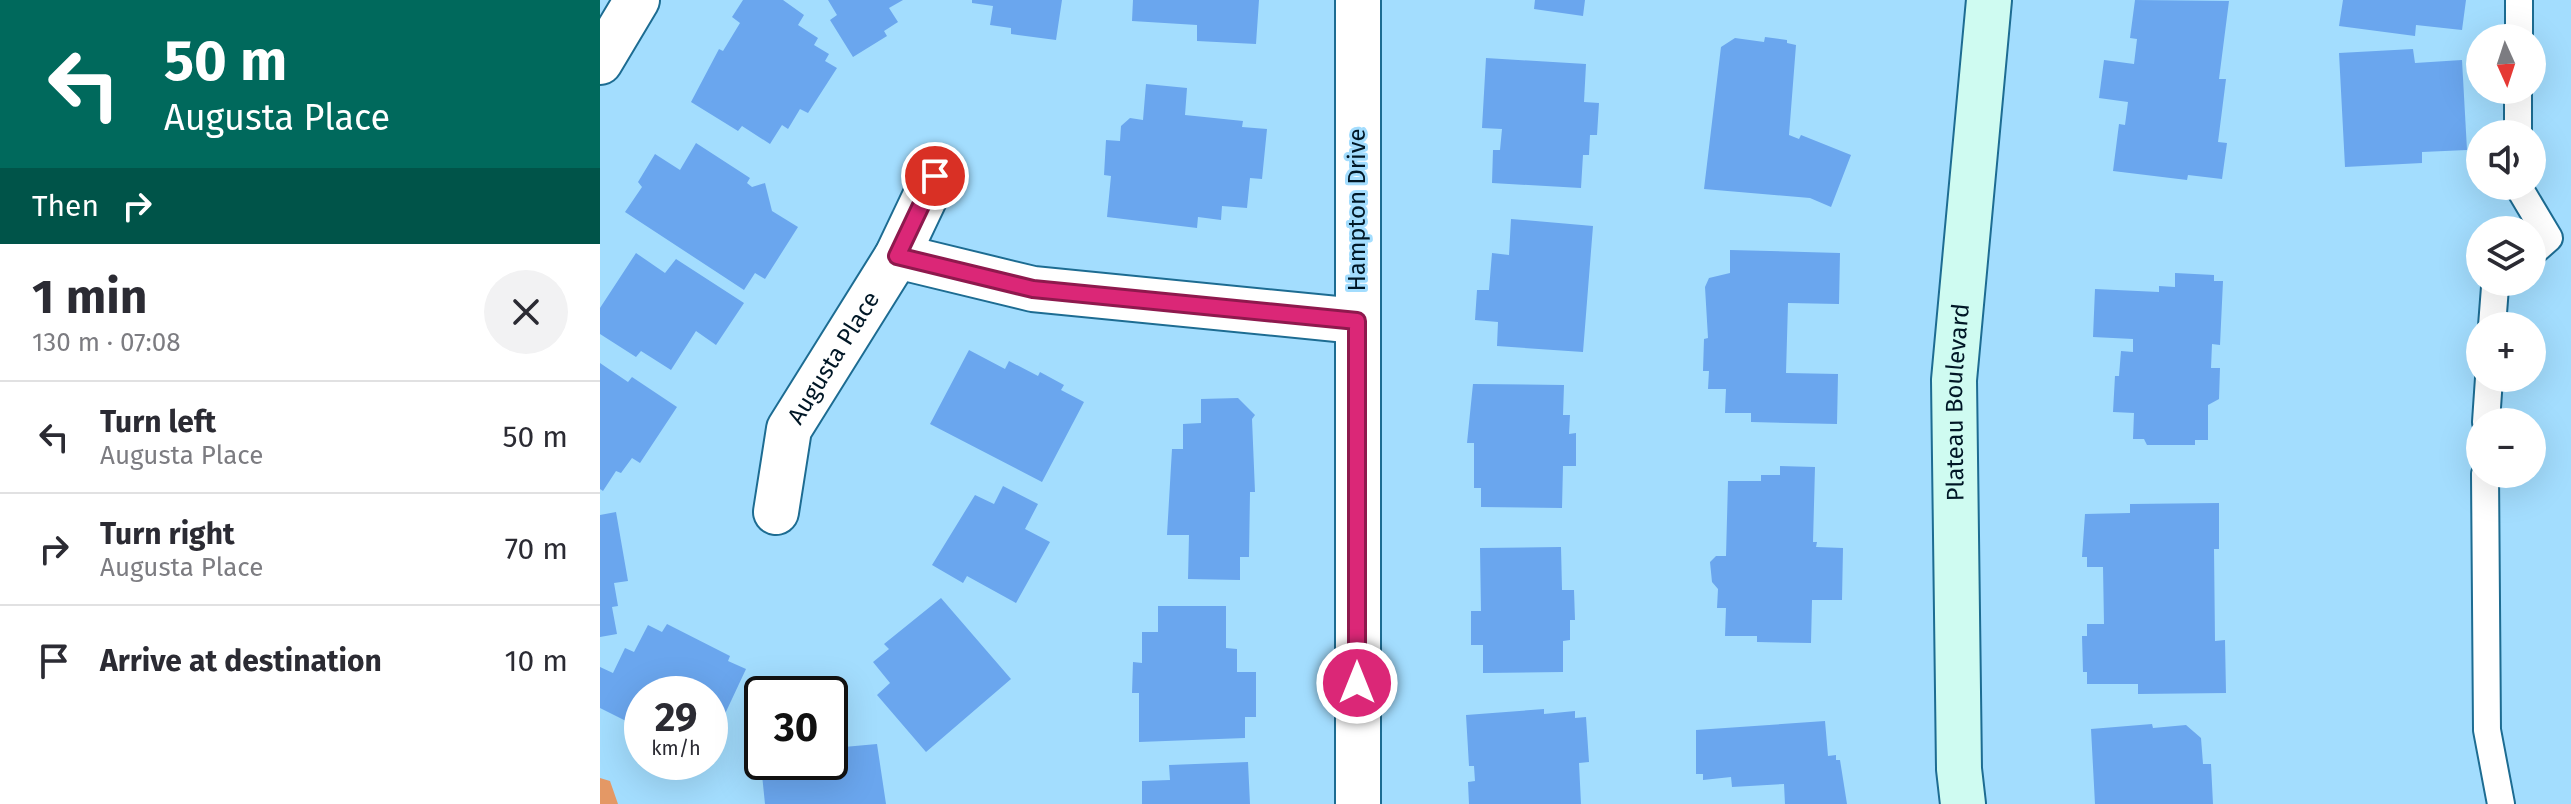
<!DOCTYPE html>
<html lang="en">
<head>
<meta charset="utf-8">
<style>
	:root { --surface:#fff; --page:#f2f2f3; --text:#2b2b33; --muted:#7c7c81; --line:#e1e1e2 }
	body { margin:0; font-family:"Fira Sans",sans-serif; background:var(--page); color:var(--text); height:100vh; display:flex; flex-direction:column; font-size:30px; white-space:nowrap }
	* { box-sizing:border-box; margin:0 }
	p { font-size:26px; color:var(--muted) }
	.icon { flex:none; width:44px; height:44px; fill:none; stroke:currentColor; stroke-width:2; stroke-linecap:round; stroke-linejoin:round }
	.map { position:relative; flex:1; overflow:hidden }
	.sheet { display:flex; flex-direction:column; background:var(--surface); width:600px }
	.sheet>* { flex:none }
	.hud { background:#00695c; color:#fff; overflow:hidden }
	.needle { width:52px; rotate:177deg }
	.controls { position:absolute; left:1866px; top:24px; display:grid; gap:16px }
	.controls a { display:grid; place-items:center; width:80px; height:80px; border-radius:50%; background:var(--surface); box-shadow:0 8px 32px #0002; font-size:40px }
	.speed { position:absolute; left:24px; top:676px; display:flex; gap:16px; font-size:40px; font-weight:700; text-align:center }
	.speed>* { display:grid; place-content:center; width:104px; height:104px; border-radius:50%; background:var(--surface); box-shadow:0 8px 32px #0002; line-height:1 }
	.speed small { font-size:20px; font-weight:400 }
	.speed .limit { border:4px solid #111; border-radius:12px; background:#fff; color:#111 }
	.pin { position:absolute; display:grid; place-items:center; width:68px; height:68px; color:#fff; margin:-34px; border:4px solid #fff; border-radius:50%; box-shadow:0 2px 8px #0007 }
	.me { position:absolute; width:88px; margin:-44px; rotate:0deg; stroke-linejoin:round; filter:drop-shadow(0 0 6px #0008) }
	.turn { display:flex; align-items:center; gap:28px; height:168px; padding:0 32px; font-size:36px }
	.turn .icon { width:104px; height:104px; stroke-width:2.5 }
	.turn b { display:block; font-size:56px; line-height:68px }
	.then { display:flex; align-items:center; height:76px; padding:0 32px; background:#0003; gap:16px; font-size:30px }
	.round { display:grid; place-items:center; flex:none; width:84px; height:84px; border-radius:42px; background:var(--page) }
	.summary { display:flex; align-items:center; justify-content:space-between; height:136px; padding:0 32px }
	h1 { font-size:48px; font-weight:700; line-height:60px }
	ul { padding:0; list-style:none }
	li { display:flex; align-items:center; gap:24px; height:112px; padding:0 32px; border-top:2px solid var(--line) }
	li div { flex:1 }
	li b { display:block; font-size:30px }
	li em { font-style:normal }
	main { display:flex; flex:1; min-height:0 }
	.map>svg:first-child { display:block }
</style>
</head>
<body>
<main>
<section class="sheet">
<div class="hud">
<div class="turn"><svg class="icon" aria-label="left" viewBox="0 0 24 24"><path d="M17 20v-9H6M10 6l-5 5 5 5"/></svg><div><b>50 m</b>Augusta Place</div></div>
<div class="then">Then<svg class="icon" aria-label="right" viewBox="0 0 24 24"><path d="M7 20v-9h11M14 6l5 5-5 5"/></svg></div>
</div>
<div class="summary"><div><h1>1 min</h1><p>130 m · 07:08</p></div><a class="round"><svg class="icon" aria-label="close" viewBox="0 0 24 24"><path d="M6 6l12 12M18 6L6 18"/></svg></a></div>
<ul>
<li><svg class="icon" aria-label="left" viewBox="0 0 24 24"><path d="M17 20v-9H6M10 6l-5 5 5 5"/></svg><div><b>Turn left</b><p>Augusta Place</p></div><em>50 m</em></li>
<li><svg class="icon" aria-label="right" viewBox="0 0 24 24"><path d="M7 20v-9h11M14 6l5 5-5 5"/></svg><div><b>Turn right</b><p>Augusta Place</p></div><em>70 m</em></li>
<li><svg class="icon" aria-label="arrive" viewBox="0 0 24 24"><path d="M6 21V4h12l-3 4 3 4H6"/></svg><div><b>Arrive at destination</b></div><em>10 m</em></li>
</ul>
</section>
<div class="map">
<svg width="1971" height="804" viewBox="0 0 1971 804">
	<rect width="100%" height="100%" fill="#a3ddfe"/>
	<path fill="#e49865" d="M 0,778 L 10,781 L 18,804 L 0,804 Z"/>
	<path fill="#6aa6ee" d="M 143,0 L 183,0 L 204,15 L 198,25 L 218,38 L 214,45 L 229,54 L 225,61 L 237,68 L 208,113 L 200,109 L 188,129 L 182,125 L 170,144 L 142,126 L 138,131 L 91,102 L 119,49 L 123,51 L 140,23 L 132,17 Z
		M 228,0 L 303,0 L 289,8 L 298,22 L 284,31 L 287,36 L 253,57 L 230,20 L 237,15 Z
		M 372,0 L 462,0 L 456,40 L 411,34 L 411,28 L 390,25 L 393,6 L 372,3 Z
		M 533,0 L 659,0 L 656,44 L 597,41 L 597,25 L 532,21 Z
		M 935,0 L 985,0 L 983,16 L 934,9 Z
		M 1535,0 L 1629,1 L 1619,79 L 1626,79 L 1618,142 L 1627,143 L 1622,179 L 1588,175 L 1587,180 L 1513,171 L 1519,124 L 1525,125 L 1528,102 L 1499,98 L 1504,60 L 1534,64 L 1537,39 L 1530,38 Z
		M 1743,0 L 1866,0 L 1862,30 L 1816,25 L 1815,36 L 1739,26 Z
		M 1165,37 L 1187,40 L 1187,43 L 1196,45 L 1189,135 L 1199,139 L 1201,135 L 1251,155 L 1231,207 L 1210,198 L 1104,189 L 1121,47 L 1135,38 L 1164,42 Z
		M 1813,49 L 1815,63 L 1862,60 L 1867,150 L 1822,152 L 1822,163 L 1745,167 L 1739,53 Z
		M 886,58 L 986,64 L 984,102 L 999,103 L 997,135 L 990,135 L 989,155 L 983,155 L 981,188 L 892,183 L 893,150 L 900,150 L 902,129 L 882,128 Z
		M 546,84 L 587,88 L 585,115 L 643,121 L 642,127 L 667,129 L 662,179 L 650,178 L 647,208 L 622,206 L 621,220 L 598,217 L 597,228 L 507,217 L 511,176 L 504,175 L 506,140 L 520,141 L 521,126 L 530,118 L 543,120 Z
		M 96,143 L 150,178 L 147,183 L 152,187 L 165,183 L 172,211 L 198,227 L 165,279 L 155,273 L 144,290 L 25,212 L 42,187 L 38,182 L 55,154 L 80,170 Z
		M 911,219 L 993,226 L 983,352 L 897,346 L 898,322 L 875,320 L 877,290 L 889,290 L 892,253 L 909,255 Z
		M 1130,250 L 1240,253 L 1239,304 L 1188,303 L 1186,373 L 1238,374 L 1237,424 L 1151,422 L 1151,413 L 1125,413 L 1126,389 L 1108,389 L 1109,371 L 1103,371 L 1104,339 L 1108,338 L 1105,287 L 1109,278 L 1130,273 Z
		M 36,253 L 65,273 L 76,259 L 144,303 L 116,345 L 96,331 L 71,370 L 41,351 L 36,357 L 0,334 L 0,308 Z
		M 1575,273 L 1614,275 L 1614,281 L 1623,281 L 1620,345 L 1612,344 L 1611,368 L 1620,368 L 1619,399 L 1608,405 L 1608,440 L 1595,440 L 1595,445 L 1547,445 L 1544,439 L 1533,439 L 1534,413 L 1513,412 L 1515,376 L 1519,376 L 1521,351 L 1533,352 L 1533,339 L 1493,337 L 1495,289 L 1559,292 L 1559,286 L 1575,287 Z
		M 369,350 L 405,369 L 409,361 L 438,376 L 440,372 L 464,385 L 461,390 L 484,402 L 442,482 L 330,424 Z
		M 0,363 L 28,382 L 32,377 L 77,407 L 40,463 L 32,458 L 21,473 L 16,471 L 3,491 L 0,489 Z
		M 873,384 L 964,385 L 963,415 L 970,415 L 969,434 L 976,433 L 976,466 L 963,466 L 962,508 L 881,507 L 881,488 L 874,488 L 874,443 L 867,443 Z
		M 638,398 L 655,415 L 652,419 L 655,492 L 650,492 L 649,557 L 640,557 L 640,580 L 588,579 L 589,535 L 567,535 L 572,449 L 583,449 L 583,424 L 601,423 L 601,399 Z
		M 1180,466 L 1215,467 L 1213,542 L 1217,542 L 1216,547 L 1243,548 L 1242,600 L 1212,600 L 1211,643 L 1157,642 L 1157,636 L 1125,636 L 1126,608 L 1117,608 L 1118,589 L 1112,582 L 1110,562 L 1116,556 L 1126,556 L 1128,481 L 1161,481 L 1161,475 L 1180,475 Z
		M 403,486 L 438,504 L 425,529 L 450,542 L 416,603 L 367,576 L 363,583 L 332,565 L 375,495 L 394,504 Z
		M 1619,503 L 1619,549 L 1614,549 L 1615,641 L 1625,640 L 1626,693 L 1538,694 L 1538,684 L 1487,684 L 1487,672 L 1483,672 L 1482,636 L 1487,636 L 1487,624 L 1504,624 L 1503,567 L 1487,567 L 1487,557 L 1482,557 L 1485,514 L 1530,513 L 1530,504 Z
		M 16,512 L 28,581 L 14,583 L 18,606 L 12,607 L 17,634 L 0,637 L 0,515 Z
		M 961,547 L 962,590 L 974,590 L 975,620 L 970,620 L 970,640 L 963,641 L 963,672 L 883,673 L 883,645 L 871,645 L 871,611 L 881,611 L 880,548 Z
		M 341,598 L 411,679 L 326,752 L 277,695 L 290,683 L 273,662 L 289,649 L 284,644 Z
		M 558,606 L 626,606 L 626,648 L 637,649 L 637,672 L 656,672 L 656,717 L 645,717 L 645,738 L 539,742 L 539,693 L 532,693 L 533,662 L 542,663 L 542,632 L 558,632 Z
		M 67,624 L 130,656 L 128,661 L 146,669 L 124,716 L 110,709 L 110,694 L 42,694 L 42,729 L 0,708 L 0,667 L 13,673 L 25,648 L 34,652 L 48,625 L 62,632 Z
		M 944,709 L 944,714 L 975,711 L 975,718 L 986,717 L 989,762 L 979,763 L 981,804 L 869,804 L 868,782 L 875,781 L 874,766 L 869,766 L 866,715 Z
		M 1225,721 L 1228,756 L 1236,755 L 1236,760 L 1240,760 L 1247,804 L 1185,804 L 1184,784 L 1132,787 L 1131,777 L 1103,780 L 1103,774 L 1096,774 L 1096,730 Z
		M 1552,724 L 1553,728 L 1586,725 L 1601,738 L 1603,764 L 1611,764 L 1613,804 L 1495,804 L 1491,729 Z
		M 243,742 L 244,747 L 277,744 L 286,804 L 165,804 L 161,765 L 230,762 L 230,743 Z
		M 74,762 L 105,762 L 106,763 L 77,772 Z
		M 648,762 L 650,804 L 542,804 L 542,781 L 570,780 L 569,765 Z"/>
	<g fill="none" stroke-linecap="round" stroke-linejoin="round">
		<defs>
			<path id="lane" d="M 1919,38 L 1919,0
				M 1918,134 L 1918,90
				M 1918,186 L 1949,238 L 1932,253
				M 1892,326 L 1895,287 L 1900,282
				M 1886,422 L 1889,378
				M 1885,474 L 1887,730 L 1901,804"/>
			<g id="street">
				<path d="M 0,62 L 37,0"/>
				<path d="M 297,256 L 433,289 L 757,321"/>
				<path id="s1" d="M 176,512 L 189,429 L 297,256 L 335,176"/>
				<path d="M 758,804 L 758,0"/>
			</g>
			<g id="secondary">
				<path id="s2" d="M 1363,804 L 1359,769 L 1354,380 L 1389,0"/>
			</g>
		</defs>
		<use href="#lane" stroke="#1d6c92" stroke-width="30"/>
		<use href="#street" stroke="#1d6c92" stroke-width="48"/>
		<use href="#secondary" stroke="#1d6c92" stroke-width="48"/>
		<use href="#lane" stroke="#fff" stroke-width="26"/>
		<use href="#street" stroke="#fff" stroke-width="44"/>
		<use href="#secondary" stroke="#cffbf1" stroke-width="44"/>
	</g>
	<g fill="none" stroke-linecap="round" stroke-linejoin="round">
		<defs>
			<path id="route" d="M 335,176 L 297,256 L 433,289 L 757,321 L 757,683"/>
		</defs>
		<use href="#route" stroke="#8e194d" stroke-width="20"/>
		<use href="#route" stroke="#db2777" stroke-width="14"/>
	</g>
	<g text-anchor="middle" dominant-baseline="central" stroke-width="6" stroke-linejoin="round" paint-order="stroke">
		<g font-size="24" fill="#001726" stroke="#a3ddfe">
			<text transform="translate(757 210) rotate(-90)">Hampton Drive</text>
			<text stroke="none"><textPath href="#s1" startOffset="168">Augusta Place</textPath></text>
			<text stroke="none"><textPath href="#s2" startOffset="402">Plateau Boulevard</textPath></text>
		</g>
	</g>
</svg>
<div class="controls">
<a><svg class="needle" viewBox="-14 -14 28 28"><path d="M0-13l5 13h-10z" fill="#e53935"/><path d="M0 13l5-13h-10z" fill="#7c7c81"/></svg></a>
<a><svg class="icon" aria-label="sound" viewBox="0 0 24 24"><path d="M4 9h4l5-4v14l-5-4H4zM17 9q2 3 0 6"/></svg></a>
<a><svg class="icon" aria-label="layers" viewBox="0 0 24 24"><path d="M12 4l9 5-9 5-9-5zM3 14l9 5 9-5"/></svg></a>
<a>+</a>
<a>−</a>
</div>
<div class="speed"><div>29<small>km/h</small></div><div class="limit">30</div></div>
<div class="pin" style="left:335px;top:176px;background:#d93025"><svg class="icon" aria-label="arrive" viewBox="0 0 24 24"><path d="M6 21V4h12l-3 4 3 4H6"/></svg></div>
<svg class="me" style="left:757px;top:683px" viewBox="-20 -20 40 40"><circle r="17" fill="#db2777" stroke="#fff" stroke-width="3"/><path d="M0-11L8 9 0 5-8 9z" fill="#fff"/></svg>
</div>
</main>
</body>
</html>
